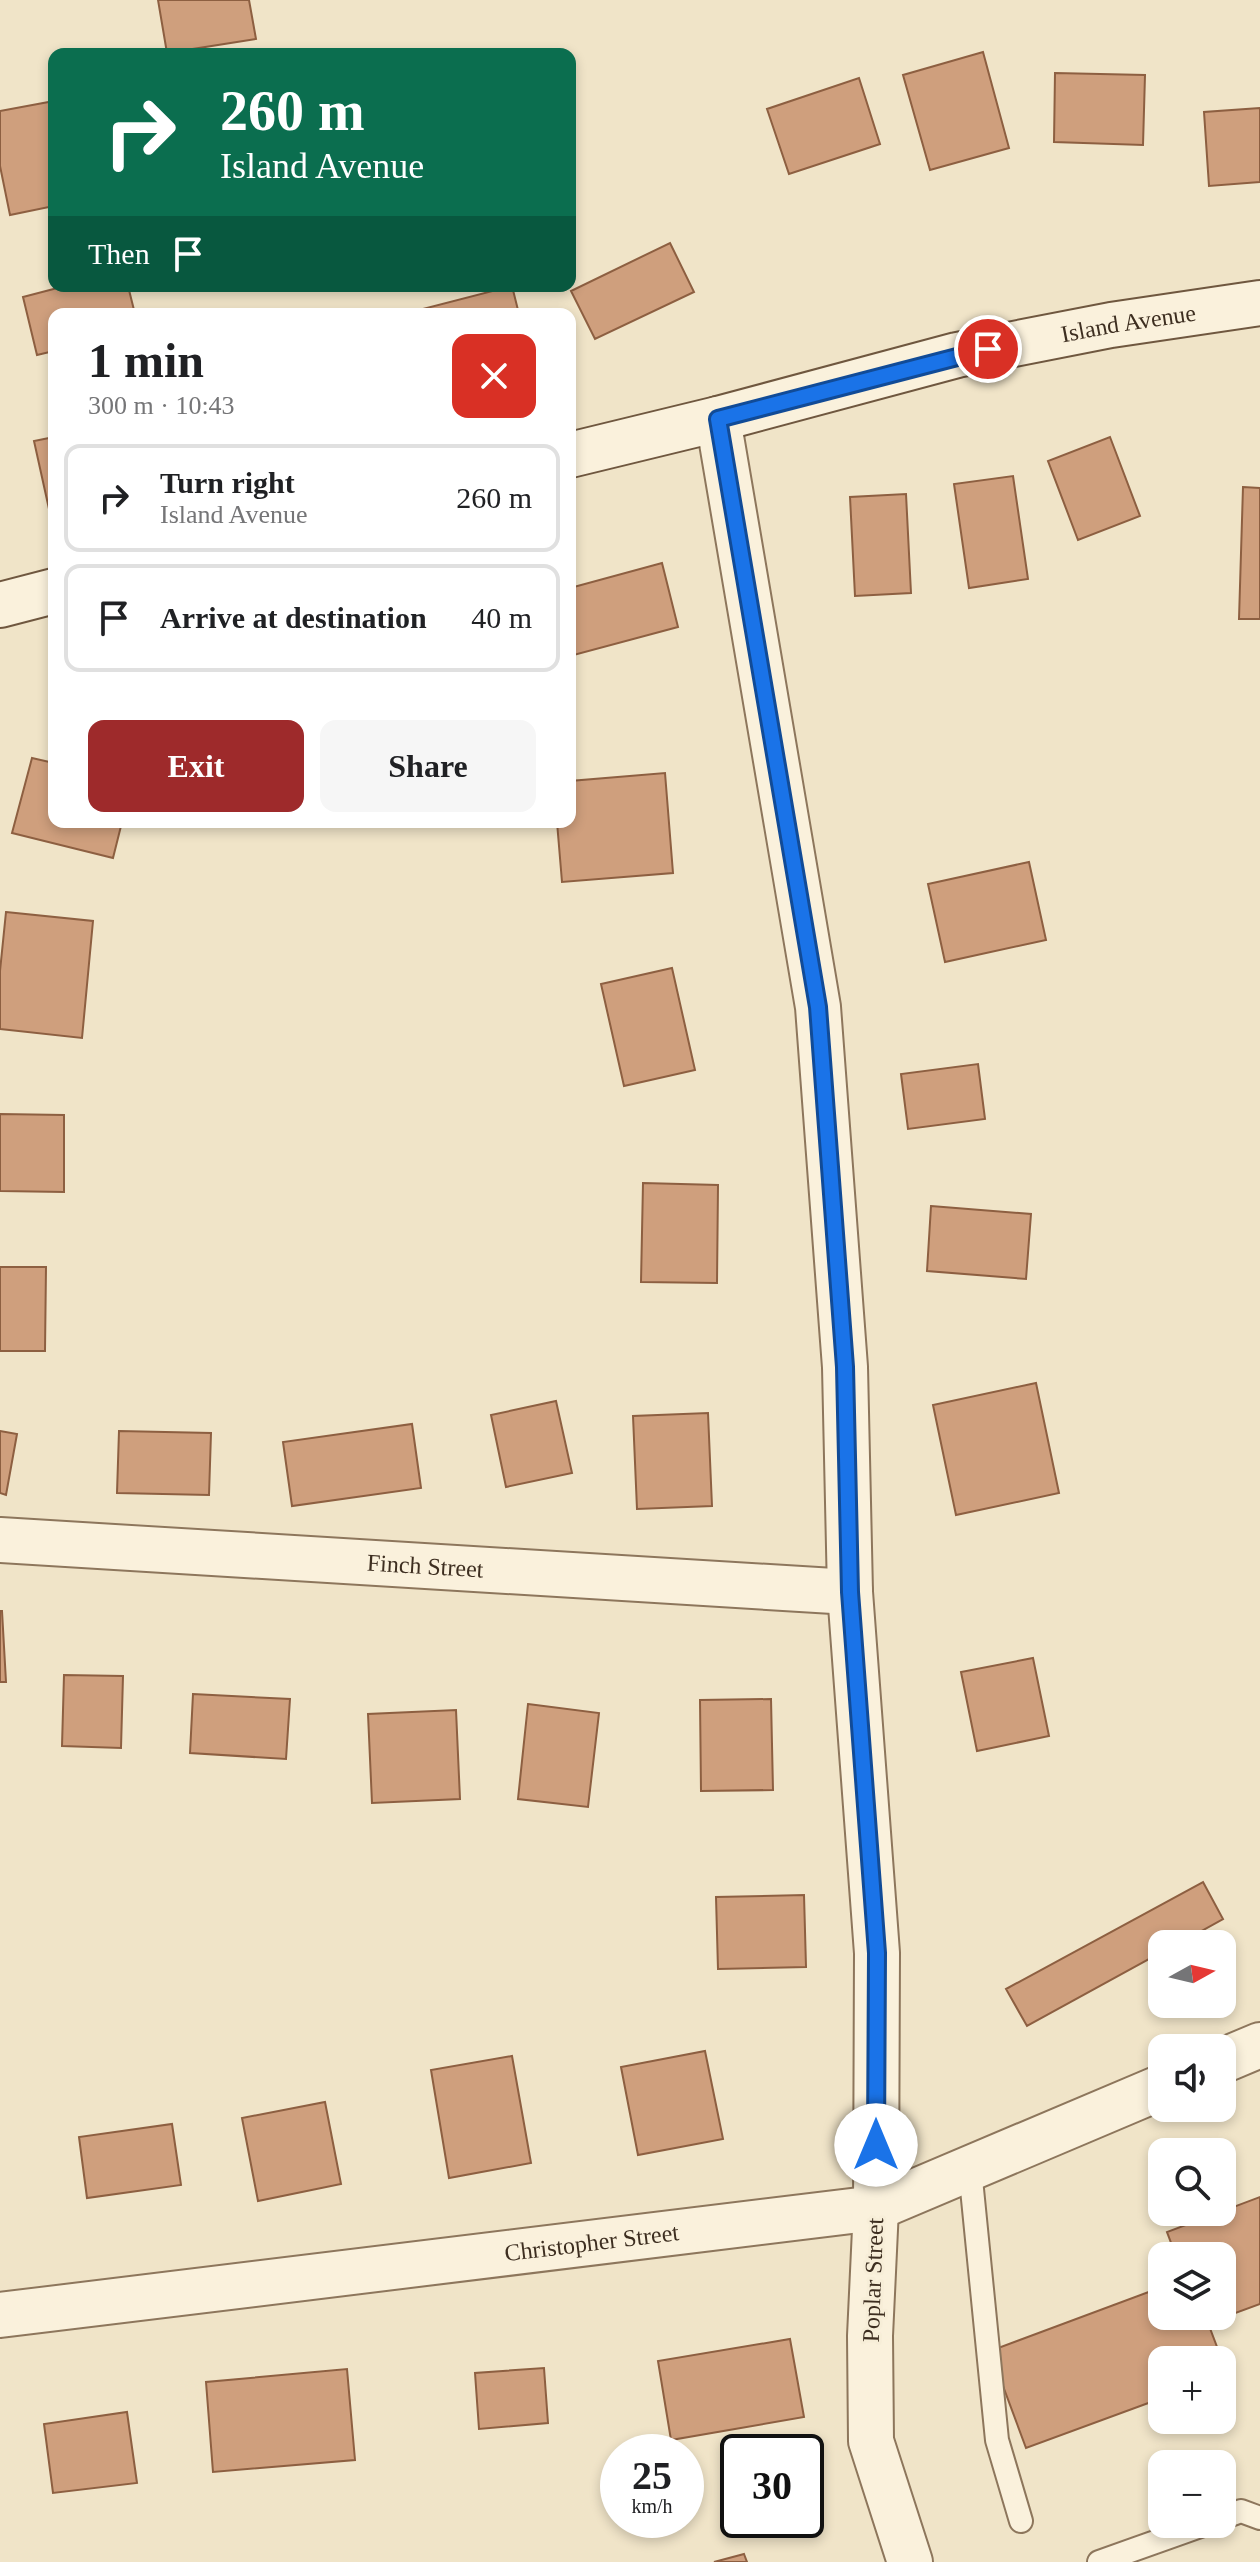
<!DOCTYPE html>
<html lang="en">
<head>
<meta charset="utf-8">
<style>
	:root { --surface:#fff; --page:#f6f6f6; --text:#202124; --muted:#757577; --line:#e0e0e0; --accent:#9e2a2b }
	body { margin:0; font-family:Georgia,serif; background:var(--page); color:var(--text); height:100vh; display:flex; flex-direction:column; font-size:30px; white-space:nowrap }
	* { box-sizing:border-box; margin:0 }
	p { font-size:26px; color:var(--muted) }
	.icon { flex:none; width:44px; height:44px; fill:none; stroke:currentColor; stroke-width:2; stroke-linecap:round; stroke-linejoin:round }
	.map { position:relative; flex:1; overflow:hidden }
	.side { position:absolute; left:48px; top:308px; width:528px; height:520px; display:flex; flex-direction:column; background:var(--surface); border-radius:16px; box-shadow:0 4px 12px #0003 }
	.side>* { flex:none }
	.hud { position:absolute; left:48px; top:48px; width:528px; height:244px; border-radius:16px; box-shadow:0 4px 12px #0003; background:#0b6e4f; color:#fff; overflow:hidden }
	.needle { width:52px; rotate:82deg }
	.buttons { position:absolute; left:1148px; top:1930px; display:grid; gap:16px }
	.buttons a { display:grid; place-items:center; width:88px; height:88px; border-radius:16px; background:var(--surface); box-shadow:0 4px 12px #0003; font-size:40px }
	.speed { position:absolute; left:600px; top:2434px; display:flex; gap:16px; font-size:40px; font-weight:700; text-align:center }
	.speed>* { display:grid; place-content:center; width:104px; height:104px; border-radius:50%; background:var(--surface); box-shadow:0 4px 12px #0003; line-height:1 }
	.speed small { font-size:20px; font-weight:400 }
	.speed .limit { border:4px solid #111; border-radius:12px; background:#fff; color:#111 }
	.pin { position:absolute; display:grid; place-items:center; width:68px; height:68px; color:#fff; margin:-34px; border:4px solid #fff; border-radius:50%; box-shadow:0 2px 8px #0007 }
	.me { position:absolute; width:88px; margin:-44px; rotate:0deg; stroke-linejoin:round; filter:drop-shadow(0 0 6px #0008) }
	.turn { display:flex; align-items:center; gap:28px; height:168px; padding:0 40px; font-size:36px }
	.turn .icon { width:104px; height:104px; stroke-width:2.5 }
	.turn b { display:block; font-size:56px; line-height:68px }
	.then { display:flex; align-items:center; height:76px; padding:0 40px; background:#0003; gap:16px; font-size:30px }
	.round { display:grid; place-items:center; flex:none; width:84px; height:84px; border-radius:16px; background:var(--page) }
	.head { display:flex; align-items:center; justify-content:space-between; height:136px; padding:0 40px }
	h1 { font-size:48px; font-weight:600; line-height:60px }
	.action { display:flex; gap:16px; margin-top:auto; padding:16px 40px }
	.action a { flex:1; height:92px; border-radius:16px; background:var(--accent); color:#fff; font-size:32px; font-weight:600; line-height:92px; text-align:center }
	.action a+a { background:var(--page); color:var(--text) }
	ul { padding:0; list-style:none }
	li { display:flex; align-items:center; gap:24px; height:108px; margin:0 16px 12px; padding:0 24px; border:4px solid var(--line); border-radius:16px }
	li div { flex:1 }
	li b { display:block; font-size:30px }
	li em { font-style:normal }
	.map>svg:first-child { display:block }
</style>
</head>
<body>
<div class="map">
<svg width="1260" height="2562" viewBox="0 0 1260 2562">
	<rect width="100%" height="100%" fill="#f0e4c8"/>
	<path fill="#cf9f7d" stroke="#8d5f41" stroke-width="2" d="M 158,0 L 249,0 L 256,39 L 167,53 Z
		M 983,52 L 1009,148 L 930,170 L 903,75 Z
		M 1055,73 L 1145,75 L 1143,145 L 1054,142 Z
		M 859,78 L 880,144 L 789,174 L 767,109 Z
		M 54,101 L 54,206 L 10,215 L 0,166 L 0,111 Z
		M 1260,108 L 1260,182 L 1209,186 L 1204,112 Z
		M 670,243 L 694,292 L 595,339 L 571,291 Z
		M 65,286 L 128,286 L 135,314 L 54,314 L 54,351 L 37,355 L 23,297 Z
		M 512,286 L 519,314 L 415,314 L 415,311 Z
		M 54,437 L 54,508 L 49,509 L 34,441 Z
		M 1110,437 L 1140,516 L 1078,540 L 1048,461 Z
		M 1013,476 L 1028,579 L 969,588 L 954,484 Z
		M 1243,487 L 1260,488 L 1260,619 L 1239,619 Z
		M 906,494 L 911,593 L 855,596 L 850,497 Z
		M 662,563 L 678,627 L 570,656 L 570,588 Z
		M 32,758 L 54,763 L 54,822 L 122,822 L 113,858 L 12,833 Z
		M 665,773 L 673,873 L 562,882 L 557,822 L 570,822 L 570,781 Z
		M 1029,862 L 1046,940 L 945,962 L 928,884 Z
		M 6,912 L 93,921 L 82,1038 L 0,1029 L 0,971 Z
		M 672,968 L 695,1070 L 624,1086 L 601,984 Z
		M 978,1064 L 985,1119 L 908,1129 L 901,1074 Z
		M 0,1114 L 64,1115 L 64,1192 L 0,1191 Z
		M 643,1183 L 718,1185 L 717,1283 L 641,1282 Z
		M 931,1206 L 1031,1214 L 1026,1279 L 927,1271 Z
		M 0,1267 L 46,1267 L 45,1351 L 0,1351 Z
		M 1036,1383 L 1059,1493 L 956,1515 L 933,1405 Z
		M 556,1401 L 572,1473 L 506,1487 L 491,1415 Z
		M 708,1413 L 712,1506 L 637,1509 L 633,1416 Z
		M 412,1424 L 421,1488 L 292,1506 L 283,1442 Z
		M 0,1431 L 17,1434 L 6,1495 L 0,1493 Z
		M 119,1431 L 211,1433 L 209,1495 L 117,1493 Z
		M 0,1611 L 2,1611 L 6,1682 L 0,1682 Z
		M 1033,1658 L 1049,1736 L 977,1751 L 961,1672 Z
		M 64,1675 L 123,1676 L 121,1748 L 62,1746 Z
		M 193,1694 L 290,1699 L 286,1759 L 190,1753 Z
		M 771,1699 L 773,1790 L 701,1791 L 700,1700 Z
		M 528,1704 L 599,1713 L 588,1807 L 518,1799 Z
		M 456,1710 L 460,1799 L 372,1803 L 368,1714 Z
		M 1203,1882 L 1223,1919 L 1178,1944 L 1162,1944 L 1162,1952 L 1027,2026 L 1006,1989 Z
		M 804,1895 L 806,1967 L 718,1969 L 716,1897 Z
		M 705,2051 L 723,2139 L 638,2155 L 621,2067 Z
		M 512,2056 L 531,2163 L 449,2178 L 431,2070 Z
		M 325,2102 L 341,2184 L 258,2201 L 242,2118 Z
		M 172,2124 L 181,2185 L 87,2198 L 79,2137 Z
		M 1260,2197 L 1260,2304 L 1208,2323 L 1222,2360 L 1162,2360 L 1162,2398 L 1026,2448 L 990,2351 L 1162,2287 L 1162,2316 L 1222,2316 L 1222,2256 L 1176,2256 L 1167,2232 Z
		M 790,2339 L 804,2417 L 671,2440 L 658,2361 Z
		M 544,2368 L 548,2423 L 479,2429 L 475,2373 Z
		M 347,2369 L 355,2460 L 213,2472 L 206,2382 Z
		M 127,2412 L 137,2483 L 53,2493 L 44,2424 Z
		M 744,2554 L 747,2562 L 714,2562 Z"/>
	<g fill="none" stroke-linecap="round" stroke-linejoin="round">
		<defs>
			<path id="lane" d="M 970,2169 L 997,2440 L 1021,2521
				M 1222,2518 L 1241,2511 L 1260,2518
				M 1099,2562 L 1206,2524"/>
			<g id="street">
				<path d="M 718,419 L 818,1007 L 845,1367 L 850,1592 L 877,1953 L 876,2208 L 870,2336 L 871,2441 L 910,2562"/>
				<path id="s1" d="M 0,1540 L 850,1592"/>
				<path d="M 1222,2061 L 1260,2045"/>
				<path id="s2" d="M 0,2315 L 876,2208 L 1162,2087"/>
			</g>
			<g id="secondary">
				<path id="s3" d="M 570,455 L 718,419 L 957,355 L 1111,325 L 1260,303"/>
				<path d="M 0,605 L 54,591"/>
			</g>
		</defs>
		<use href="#lane" stroke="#8d765c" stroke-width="26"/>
		<use href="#street" stroke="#8d765c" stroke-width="48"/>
		<use href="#secondary" stroke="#6f573f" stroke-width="48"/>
		<use href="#lane" stroke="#faf1dc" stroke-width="22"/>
		<use href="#street" stroke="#faf1dc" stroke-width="44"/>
		<use href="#secondary" stroke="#faf1dc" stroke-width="44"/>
	</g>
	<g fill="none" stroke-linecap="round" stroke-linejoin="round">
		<defs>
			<path id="route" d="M 876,2145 L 877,1953 L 850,1592 L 845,1367 L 818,1007 L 718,419 L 988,349"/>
		</defs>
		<use href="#route" stroke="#114b97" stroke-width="20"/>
		<use href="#route" stroke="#1a73e8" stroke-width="14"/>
	</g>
	<g text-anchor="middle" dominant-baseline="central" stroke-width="6" stroke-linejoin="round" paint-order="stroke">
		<g font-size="24" fill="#3d2e20" stroke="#f7eed8">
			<text stroke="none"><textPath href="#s3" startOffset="574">Island Avenue</textPath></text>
			<text stroke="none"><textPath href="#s1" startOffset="426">Finch Street</textPath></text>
			<text stroke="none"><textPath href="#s2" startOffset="596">Christopher Street</textPath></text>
			<text transform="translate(873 2280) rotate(-88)">Poplar Street</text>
		</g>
	</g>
</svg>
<div class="buttons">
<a><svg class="needle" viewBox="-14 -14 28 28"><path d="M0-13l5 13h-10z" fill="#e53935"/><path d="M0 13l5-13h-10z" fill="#757577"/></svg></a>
<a><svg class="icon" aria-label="sound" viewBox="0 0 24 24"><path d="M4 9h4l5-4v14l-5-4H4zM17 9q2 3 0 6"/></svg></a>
<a><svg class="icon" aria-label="search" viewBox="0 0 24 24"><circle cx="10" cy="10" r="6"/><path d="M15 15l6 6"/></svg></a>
<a><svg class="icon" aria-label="layers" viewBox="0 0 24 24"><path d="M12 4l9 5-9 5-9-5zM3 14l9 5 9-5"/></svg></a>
<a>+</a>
<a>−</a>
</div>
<div class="speed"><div>25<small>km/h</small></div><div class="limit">30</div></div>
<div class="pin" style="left:988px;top:349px;background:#d93025"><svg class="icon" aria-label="arrive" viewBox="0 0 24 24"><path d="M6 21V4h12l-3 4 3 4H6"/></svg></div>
<svg class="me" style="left:876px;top:2145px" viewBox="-20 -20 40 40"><circle r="19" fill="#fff"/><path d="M0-13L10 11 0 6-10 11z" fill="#1a73e8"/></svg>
<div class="hud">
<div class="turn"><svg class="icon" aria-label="right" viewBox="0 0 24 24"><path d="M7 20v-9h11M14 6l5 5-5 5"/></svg><div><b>260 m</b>Island Avenue</div></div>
<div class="then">Then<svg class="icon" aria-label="arrive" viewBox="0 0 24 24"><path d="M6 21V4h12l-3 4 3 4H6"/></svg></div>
</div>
<section class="side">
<div class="head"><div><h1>1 min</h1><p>300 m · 10:43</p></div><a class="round" style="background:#d93025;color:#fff"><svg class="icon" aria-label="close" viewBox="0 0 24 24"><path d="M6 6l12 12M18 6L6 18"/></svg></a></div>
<ul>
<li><svg class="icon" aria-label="right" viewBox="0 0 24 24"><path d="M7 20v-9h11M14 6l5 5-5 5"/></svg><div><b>Turn right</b><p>Island Avenue</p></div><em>260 m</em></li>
<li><svg class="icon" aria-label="arrive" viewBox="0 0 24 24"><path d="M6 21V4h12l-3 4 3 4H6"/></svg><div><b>Arrive at destination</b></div><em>40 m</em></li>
</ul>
<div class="action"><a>Exit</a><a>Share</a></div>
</section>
</div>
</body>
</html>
